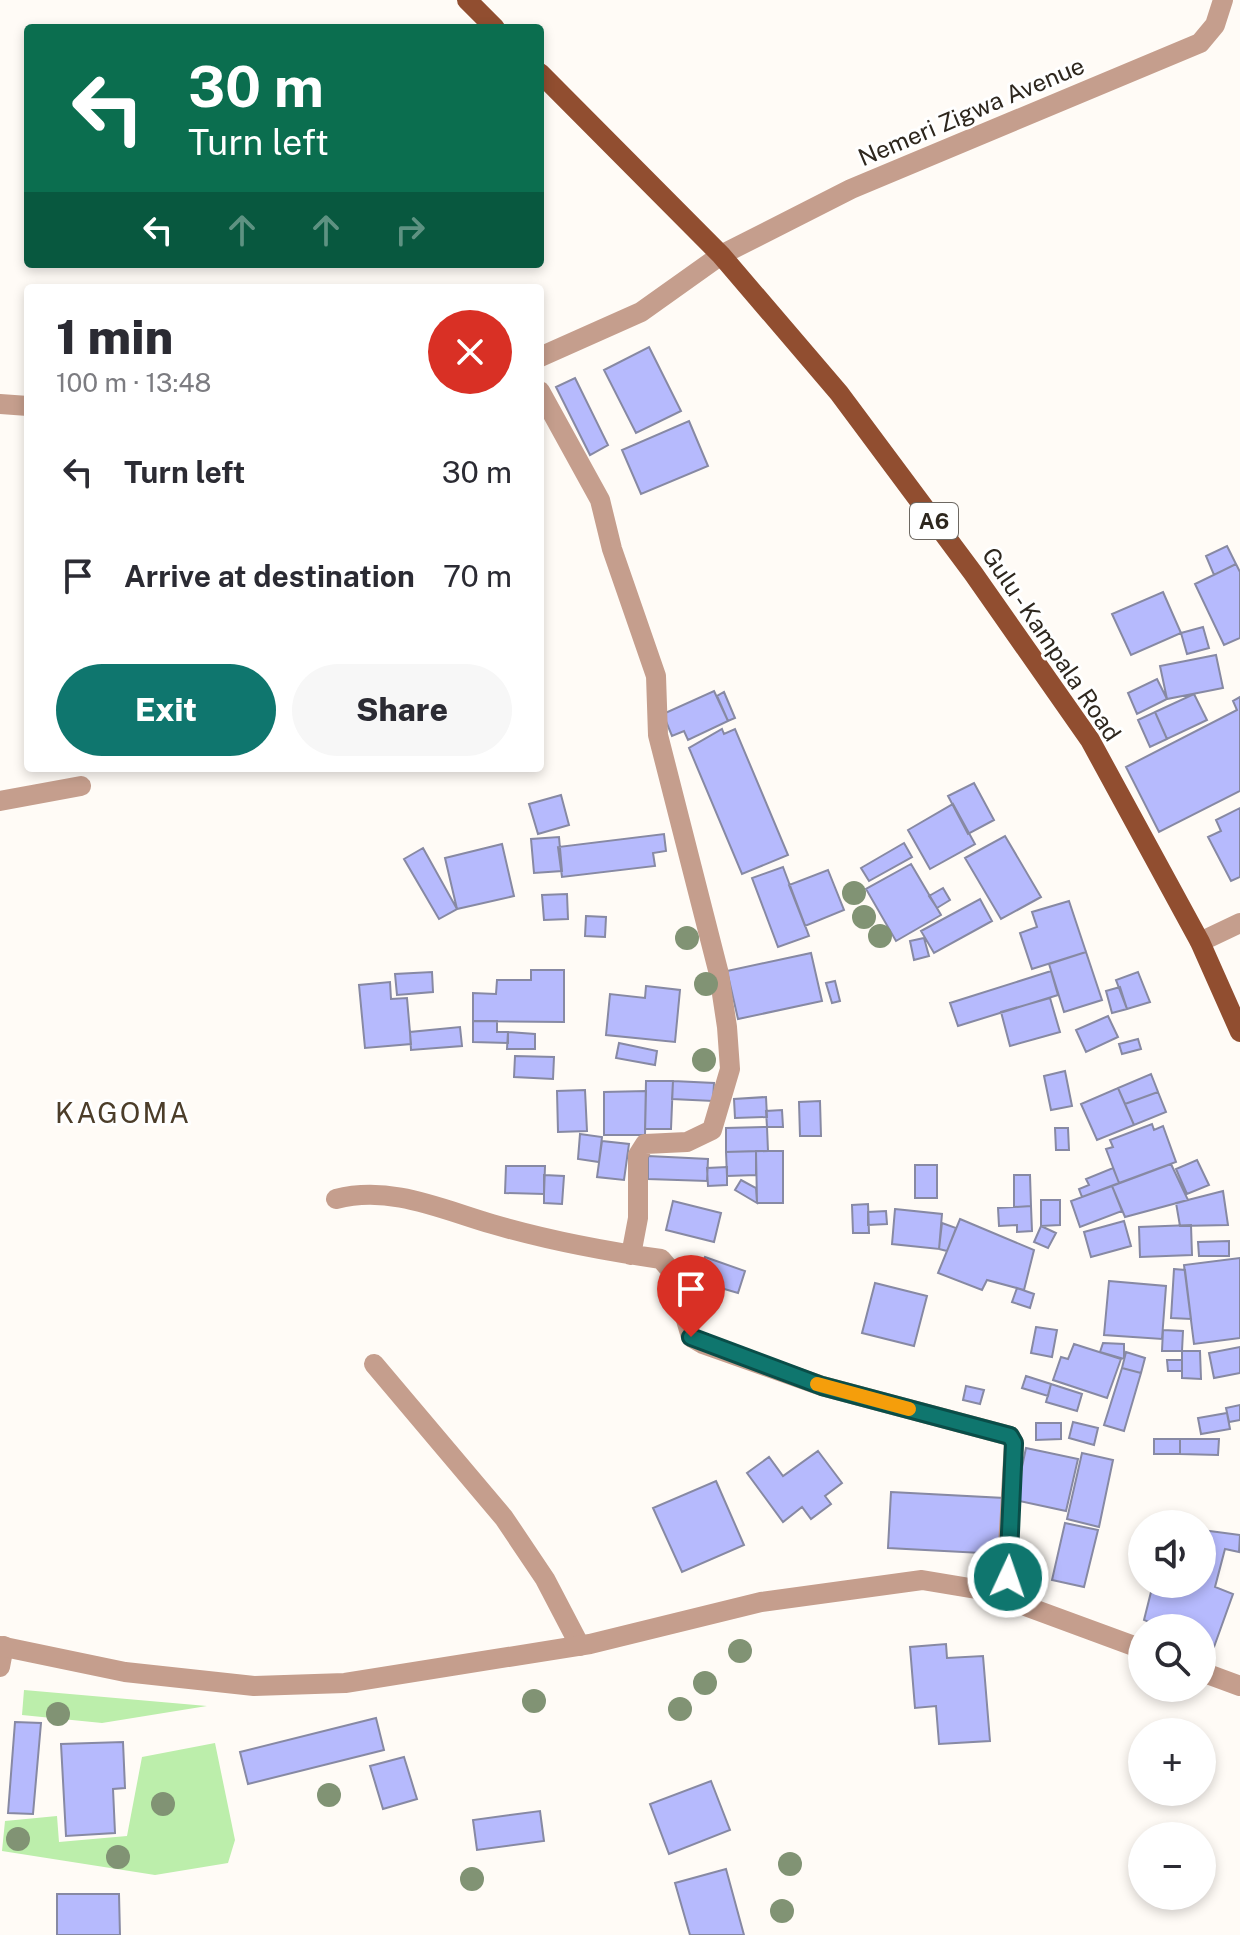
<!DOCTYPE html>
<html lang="en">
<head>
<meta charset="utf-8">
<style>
	:root { --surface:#fff; --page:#f7f7f7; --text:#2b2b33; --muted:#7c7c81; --accent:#0f766e }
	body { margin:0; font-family:"Public Sans",sans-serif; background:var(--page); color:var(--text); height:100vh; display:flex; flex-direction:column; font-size:30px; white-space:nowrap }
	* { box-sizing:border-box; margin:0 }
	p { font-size:26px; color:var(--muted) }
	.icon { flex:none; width:44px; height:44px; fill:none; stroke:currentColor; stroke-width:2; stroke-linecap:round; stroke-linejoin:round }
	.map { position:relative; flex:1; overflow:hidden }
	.details { position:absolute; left:24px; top:284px; width:520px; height:488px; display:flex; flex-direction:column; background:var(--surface); border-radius:8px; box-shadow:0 4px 12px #0003 }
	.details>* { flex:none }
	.banner { position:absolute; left:24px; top:24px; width:520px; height:244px; border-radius:8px; box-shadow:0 4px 12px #0003; background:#0b6e4f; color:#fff; overflow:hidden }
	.controls { position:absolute; left:1128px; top:1510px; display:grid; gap:16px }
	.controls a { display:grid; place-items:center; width:88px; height:88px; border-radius:50%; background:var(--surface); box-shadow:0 4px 12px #0003; font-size:40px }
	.pin { position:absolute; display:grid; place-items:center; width:68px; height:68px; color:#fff; margin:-82px -34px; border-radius:50% 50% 50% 0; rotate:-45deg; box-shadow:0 0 8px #0007 }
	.pin .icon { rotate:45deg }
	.me { position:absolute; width:88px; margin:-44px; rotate:3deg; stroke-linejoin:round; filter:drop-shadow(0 0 6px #0008) }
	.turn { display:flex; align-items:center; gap:28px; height:168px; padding:0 32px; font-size:36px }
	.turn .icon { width:104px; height:104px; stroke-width:2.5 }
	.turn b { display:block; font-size:56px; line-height:68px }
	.lanes { display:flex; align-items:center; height:76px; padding:0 32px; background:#0003; justify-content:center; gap:40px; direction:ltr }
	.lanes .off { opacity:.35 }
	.round { display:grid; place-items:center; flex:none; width:84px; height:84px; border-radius:42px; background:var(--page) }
	.summary { display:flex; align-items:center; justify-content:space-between; height:136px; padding:0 32px }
	h1 { font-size:48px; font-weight:800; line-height:60px }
	.cta { display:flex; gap:16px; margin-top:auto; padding:16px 32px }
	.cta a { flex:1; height:92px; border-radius:48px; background:var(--accent); color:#fff; font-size:32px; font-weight:800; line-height:92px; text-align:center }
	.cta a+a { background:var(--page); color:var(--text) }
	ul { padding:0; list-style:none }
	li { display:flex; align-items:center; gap:24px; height:104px; padding:0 32px }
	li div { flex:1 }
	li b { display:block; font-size:30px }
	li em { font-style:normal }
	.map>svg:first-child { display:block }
</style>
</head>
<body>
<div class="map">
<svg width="1240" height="1935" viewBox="0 0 1240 1935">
	<rect width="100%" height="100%" fill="#fffbf6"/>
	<path fill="#bceeab" d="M 24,1690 L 207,1706 L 102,1723 L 22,1715 Z
		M 215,1743 L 235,1840 L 228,1863 L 155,1875 L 2,1851 L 5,1821 L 57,1816 L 59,1842 L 127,1836 L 142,1757 Z"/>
	<path fill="#b6bafd" stroke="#8789a3" stroke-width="2" d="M 649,347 L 681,411 L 636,433 L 604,370 Z
		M 575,378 L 608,445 L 590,455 L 556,387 Z
		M 689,421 L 708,466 L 641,494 L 622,450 Z
		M 1227,546 L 1236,564 L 1214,575 L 1206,556 Z
		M 1236,564 L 1240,572 L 1240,638 L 1224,645 L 1195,584 Z
		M 1163,592 L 1181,633 L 1131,655 L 1112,614 Z
		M 1203,627 L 1209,648 L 1187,654 L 1181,633 Z
		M 1216,655 L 1223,688 L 1167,699 L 1160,666 Z
		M 1157,679 L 1167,699 L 1137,714 L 1128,693 Z
		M 714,691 L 728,721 L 688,740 L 684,731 L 672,736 L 663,714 Z
		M 724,692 L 735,718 L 728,721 L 717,696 Z
		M 1194,694 L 1207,720 L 1167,739 L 1155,712 Z
		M 1240,697 L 1240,791 L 1159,832 L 1126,767 L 1237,710 L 1233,701 Z
		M 1155,712 L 1167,739 L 1150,747 L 1138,720 Z
		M 722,729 L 724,734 L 735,729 L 788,855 L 742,874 L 689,748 Z
		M 974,783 L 994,820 L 968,834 L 948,796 Z
		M 561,795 L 569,825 L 538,834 L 529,804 Z
		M 953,804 L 975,844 L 930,869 L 908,830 Z
		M 1240,808 L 1240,877 L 1231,881 L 1208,837 L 1221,831 L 1216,820 Z
		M 664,834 L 666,851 L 653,853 L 655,866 L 562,877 L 558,847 Z
		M 1005,836 L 1041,897 L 1001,919 L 965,858 Z
		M 559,837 L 562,871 L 534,873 L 531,839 Z
		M 904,843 L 912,857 L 869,881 L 861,868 Z
		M 502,844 L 514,896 L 457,909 L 445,858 Z
		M 423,848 L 457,909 L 439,919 L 404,859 Z
		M 911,864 L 941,915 L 896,941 L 866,889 Z
		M 783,867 L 809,936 L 778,947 L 752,878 Z
		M 828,870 L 844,910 L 805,926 L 789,885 Z
		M 943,888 L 950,900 L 937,908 L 929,896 Z
		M 567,894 L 568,919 L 544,920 L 542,895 Z
		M 980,899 L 992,921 L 934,953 L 921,931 Z
		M 1069,901 L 1086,952 L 1032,969 L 1020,933 L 1037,927 L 1032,912 Z
		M 586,916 L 606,917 L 605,937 L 585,936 Z
		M 924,938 L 929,956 L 914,960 L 910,941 Z
		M 1086,952 L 1102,1000 L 1064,1012 L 1049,964 Z
		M 811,953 L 822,1001 L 738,1019 L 727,971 Z
		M 531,970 L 564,970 L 564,1022 L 473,1021 L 473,993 L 496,994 L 497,980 L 531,980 Z
		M 1051,971 L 1058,995 L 958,1026 L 950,1003 Z
		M 432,972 L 433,992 L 397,995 L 395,974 Z
		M 1138,972 L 1150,1002 L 1127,1009 L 1116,980 Z
		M 835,981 L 840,1001 L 832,1003 L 826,983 Z
		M 390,982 L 391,999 L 407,998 L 411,1044 L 365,1048 L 359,985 Z
		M 646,986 L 680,990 L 675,1042 L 606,1035 L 610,994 L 645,998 Z
		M 1120,987 L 1127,1009 L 1112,1013 L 1106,991 Z
		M 1050,998 L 1060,1032 L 1010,1046 L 1001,1012 Z
		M 1108,1016 L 1118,1037 L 1086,1052 L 1076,1030 Z
		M 473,1021 L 497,1021 L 497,1032 L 508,1032 L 508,1043 L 473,1042 Z
		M 460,1027 L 462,1046 L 411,1050 L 410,1032 Z
		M 508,1032 L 535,1034 L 535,1049 L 507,1049 Z
		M 1138,1039 L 1141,1049 L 1122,1054 L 1119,1044 Z
		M 619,1043 L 657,1051 L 655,1065 L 616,1058 Z
		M 515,1056 L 554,1057 L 553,1079 L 514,1077 Z
		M 1065,1071 L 1072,1106 L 1051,1110 L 1044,1076 Z
		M 1151,1074 L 1158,1092 L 1125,1104 L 1118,1088 Z
		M 646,1081 L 673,1081 L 671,1129 L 645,1129 Z
		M 673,1081 L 714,1083 L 713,1101 L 672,1099 Z
		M 1118,1088 L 1134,1125 L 1097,1140 L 1081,1104 Z
		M 585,1090 L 587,1131 L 558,1132 L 557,1091 Z
		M 646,1091 L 645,1135 L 604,1135 L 604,1092 Z
		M 1158,1092 L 1166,1112 L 1134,1125 L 1125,1104 Z
		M 766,1097 L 767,1117 L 735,1118 L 734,1099 Z
		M 820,1101 L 821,1136 L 800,1136 L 799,1102 Z
		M 782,1110 L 783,1127 L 767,1127 L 766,1111 Z
		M 1152,1124 L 1154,1130 L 1163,1126 L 1176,1162 L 1119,1183 L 1106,1149 L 1113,1147 L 1110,1140 Z
		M 767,1127 L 768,1151 L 726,1152 L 726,1128 Z
		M 1055,1128 L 1068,1128 L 1069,1150 L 1056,1150 Z
		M 580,1134 L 602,1137 L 599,1162 L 578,1159 Z
		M 602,1141 L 629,1144 L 624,1180 L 597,1177 Z
		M 756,1151 L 783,1151 L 783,1203 L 757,1203 Z
		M 756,1151 L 756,1175 L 727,1176 L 726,1152 Z
		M 648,1156 L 708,1159 L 707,1181 L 648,1179 Z
		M 1197,1160 L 1209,1185 L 1187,1194 L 1176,1169 Z
		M 1171,1164 L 1188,1200 L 1125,1217 L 1112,1186 Z
		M 915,1165 L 937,1165 L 937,1198 L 915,1198 Z
		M 506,1166 L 545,1166 L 544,1194 L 505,1193 Z
		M 727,1167 L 727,1185 L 708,1186 L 707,1168 Z
		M 1113,1168 L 1119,1183 L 1082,1197 L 1079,1189 L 1089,1185 L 1086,1179 Z
		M 544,1175 L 564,1176 L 562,1204 L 544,1203 Z
		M 1014,1175 L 1030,1175 L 1031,1206 L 1014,1207 Z
		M 741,1180 L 756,1188 L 757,1203 L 735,1190 Z
		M 1112,1186 L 1122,1211 L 1080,1227 L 1071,1201 Z
		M 1223,1191 L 1228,1225 L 1180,1226 L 1176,1203 Z
		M 1041,1200 L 1060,1200 L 1060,1225 L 1041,1226 Z
		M 673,1201 L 721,1213 L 714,1242 L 666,1230 Z
		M 868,1204 L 869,1233 L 853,1233 L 852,1205 Z
		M 1031,1206 L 1032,1231 L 1017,1232 L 1017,1225 L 999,1226 L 998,1208 Z
		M 895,1209 L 942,1214 L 939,1249 L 892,1244 Z
		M 886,1211 L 887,1224 L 868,1225 L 868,1212 Z
		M 960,1219 L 1034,1250 L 1024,1290 L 987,1280 L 982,1290 L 938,1273 Z
		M 1124,1221 L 1131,1246 L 1091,1257 L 1084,1232 Z
		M 942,1223 L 956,1228 L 947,1251 L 939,1249 Z
		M 1191,1225 L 1192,1255 L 1140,1257 L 1139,1227 Z
		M 1041,1226 L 1056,1233 L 1048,1248 L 1034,1242 Z
		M 1229,1241 L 1229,1256 L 1199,1256 L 1198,1242 Z
		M 705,1257 L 745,1271 L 738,1293 L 721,1288 L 717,1300 L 693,1292 Z
		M 1240,1258 L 1240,1338 L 1194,1344 L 1184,1265 Z
		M 1174,1269 L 1185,1270 L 1191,1319 L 1171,1318 Z
		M 1109,1281 L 1166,1286 L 1162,1339 L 1104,1335 Z
		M 875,1283 L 927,1296 L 914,1346 L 862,1333 Z
		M 1017,1288 L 1034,1294 L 1030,1308 L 1012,1302 Z
		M 1036,1327 L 1057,1330 L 1052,1357 L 1031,1353 Z
		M 1163,1330 L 1183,1331 L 1182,1351 L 1162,1351 Z
		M 1103,1343 L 1124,1344 L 1124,1359 L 1100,1352 Z
		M 1074,1344 L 1121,1359 L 1107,1398 L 1053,1380 L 1061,1357 L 1068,1359 Z
		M 1240,1347 L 1240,1373 L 1214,1378 L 1209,1353 Z
		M 1182,1351 L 1200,1351 L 1201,1379 L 1182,1378 Z
		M 1126,1352 L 1145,1358 L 1141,1373 L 1122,1368 Z
		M 1167,1360 L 1182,1360 L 1182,1371 L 1168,1371 Z
		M 1122,1368 L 1141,1373 L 1124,1431 L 1104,1425 Z
		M 1026,1376 L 1051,1384 L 1048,1396 L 1022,1388 Z
		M 1051,1384 L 1082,1394 L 1077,1411 L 1046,1402 Z
		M 966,1386 L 984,1390 L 980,1404 L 963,1400 Z
		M 1240,1405 L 1240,1420 L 1229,1422 L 1226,1408 Z
		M 1227,1413 L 1230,1429 L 1201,1434 L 1198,1418 Z
		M 1073,1422 L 1098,1428 L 1094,1445 L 1069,1438 Z
		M 1036,1423 L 1061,1423 L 1061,1439 L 1036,1440 Z
		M 1154,1439 L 1180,1439 L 1180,1454 L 1154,1454 Z
		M 1180,1439 L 1219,1439 L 1218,1455 L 1180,1454 Z
		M 1026,1448 L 1078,1459 L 1066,1511 L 1015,1500 Z
		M 818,1451 L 842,1483 L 825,1496 L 831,1504 L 811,1519 L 802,1507 L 783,1522 L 747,1473 L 769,1457 L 783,1476 Z
		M 1082,1453 L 1113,1460 L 1099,1527 L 1067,1519 Z
		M 716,1481 L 744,1545 L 682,1572 L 653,1508 Z
		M 891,1492 L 1004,1498 L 1000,1554 L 888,1548 Z
		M 1065,1523 L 1098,1530 L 1084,1587 L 1052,1580 Z
		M 1202,1530 L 1240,1535 L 1239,1552 L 1225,1549 L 1215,1587 L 1233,1594 L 1214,1647 L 1202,1642 L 1202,1628 L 1164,1628 L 1144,1620 L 1153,1584 L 1202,1584 Z
		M 946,1644 L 947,1658 L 983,1656 L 990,1741 L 939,1744 L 936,1706 L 915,1708 L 910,1647 Z
		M 376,1718 L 384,1750 L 248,1784 L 240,1752 Z
		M 15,1722 L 41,1723 L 33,1814 L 8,1813 Z
		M 123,1742 L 125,1788 L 113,1789 L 115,1833 L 66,1836 L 61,1744 Z
		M 404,1757 L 417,1799 L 383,1809 L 370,1766 Z
		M 711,1781 L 730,1830 L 669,1854 L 650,1804 Z
		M 540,1811 L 544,1841 L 477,1850 L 473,1820 Z
		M 726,1869 L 744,1935 L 690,1935 L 675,1883 Z
		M 57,1894 L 119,1894 L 120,1935 L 57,1935 Z"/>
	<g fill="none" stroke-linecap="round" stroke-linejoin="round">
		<path stroke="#c59e8d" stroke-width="20" d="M 721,255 L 851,189 L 1200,43 L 1215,25 L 1223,0
			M 540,391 L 600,500 L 612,549 L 656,676 L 658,735 L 719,974 L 727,1027 L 730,1069 L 712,1130 L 687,1142 L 645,1144 L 638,1155 L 638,1218 L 631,1255
			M 0,801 L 81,786
			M 1200,942 L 1240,923
			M 336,1199 C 390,1185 441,1209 492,1224 C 547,1240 604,1251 661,1259 L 672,1272 L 691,1337 L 703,1344 L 822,1386 L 1010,1436 L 1014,1443 L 1005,1598
			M 374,1364 L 504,1518 L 545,1579 L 580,1646
			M 0,1667 L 4,1646"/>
		<path stroke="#c59e8d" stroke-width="20" d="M 540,357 L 641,312 L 721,255
			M 0,404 L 28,406
			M 0,1646 L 125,1672 L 254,1686 L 345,1683 L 590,1644 L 761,1602 L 922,1580 L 982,1590 L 1142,1649
			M 1202,1672 L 1240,1686"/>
		<path stroke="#914e30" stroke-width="20" d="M 467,0 L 495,28
			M 540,73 L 721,255 L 839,393 L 973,573 L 1090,740 L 1200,942 L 1240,1032"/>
	</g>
	<g fill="#819374">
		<circle cx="854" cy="893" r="12"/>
		<circle cx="864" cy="917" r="12"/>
		<circle cx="880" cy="936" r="12"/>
		<circle cx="687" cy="938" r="12"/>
		<circle cx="706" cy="984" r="12"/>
		<circle cx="704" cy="1060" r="12"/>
		<circle cx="740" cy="1651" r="12"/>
		<circle cx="705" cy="1683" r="12"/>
		<circle cx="534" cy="1701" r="12"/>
		<circle cx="680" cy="1709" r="12"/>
		<circle cx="58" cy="1714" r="12"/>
		<circle cx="329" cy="1795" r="12"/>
		<circle cx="163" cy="1804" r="12"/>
		<circle cx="18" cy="1839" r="12"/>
		<circle cx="118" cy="1857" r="12"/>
		<circle cx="790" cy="1864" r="12"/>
		<circle cx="472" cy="1879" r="12"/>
		<circle cx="782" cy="1911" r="12"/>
	</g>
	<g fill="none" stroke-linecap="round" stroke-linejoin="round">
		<defs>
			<path id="route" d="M 691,1337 L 822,1386 L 1010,1436 L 1014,1443 L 1008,1577"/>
		</defs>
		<use href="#route" stroke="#0a4d48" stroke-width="20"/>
		<use href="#route" stroke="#0f766e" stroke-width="14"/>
		<path stroke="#f59e0b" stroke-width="14" d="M 817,1384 L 909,1409"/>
	</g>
	<g text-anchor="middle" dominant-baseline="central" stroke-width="6" stroke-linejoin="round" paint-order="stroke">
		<rect fill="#fff" stroke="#6d6862" stroke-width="2" x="910" y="503" width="48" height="36" rx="6"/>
		<g font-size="22" font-weight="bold" fill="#2e271e">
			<text x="934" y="521">A6</text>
		</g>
		<g font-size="24" fill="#2e271e" stroke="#fff">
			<text transform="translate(971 111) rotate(-23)">Nemeri Zigwa Avenue</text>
			<text transform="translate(1052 644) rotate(56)">Gulu - Kampala Road</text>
		</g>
		<g font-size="28" letter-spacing="2" fill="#4c3d29" stroke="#fff">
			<text x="123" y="1112">KAGOMA</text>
		</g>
	</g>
</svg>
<div class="controls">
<a><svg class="icon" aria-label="sound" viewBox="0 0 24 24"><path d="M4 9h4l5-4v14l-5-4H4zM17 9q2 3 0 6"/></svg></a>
<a><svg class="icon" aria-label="search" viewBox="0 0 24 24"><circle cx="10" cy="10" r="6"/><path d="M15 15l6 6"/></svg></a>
<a>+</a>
<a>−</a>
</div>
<div class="pin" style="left:691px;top:1337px;background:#d93025"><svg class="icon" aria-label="arrive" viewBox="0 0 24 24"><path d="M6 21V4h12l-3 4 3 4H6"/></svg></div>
<svg class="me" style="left:1008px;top:1577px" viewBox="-20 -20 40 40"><circle r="17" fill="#0f766e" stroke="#fff" stroke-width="3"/><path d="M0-11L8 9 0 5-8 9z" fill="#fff"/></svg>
<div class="banner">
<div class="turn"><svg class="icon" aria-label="left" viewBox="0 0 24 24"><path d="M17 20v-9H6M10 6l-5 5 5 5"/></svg><div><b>30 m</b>Turn left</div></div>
<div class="lanes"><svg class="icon" aria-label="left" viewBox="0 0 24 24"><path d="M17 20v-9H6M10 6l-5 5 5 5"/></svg><svg class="icon off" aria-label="ahead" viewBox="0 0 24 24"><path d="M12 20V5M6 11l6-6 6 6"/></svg><svg class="icon off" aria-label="ahead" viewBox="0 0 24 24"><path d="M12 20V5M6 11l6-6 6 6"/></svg><svg class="icon off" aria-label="right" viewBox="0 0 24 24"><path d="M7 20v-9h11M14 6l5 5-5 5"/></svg></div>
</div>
<section class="details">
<div class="summary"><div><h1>1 min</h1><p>100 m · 13:48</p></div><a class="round" style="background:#d93025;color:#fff"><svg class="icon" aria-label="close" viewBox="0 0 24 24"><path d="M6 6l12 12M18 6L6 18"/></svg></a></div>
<ul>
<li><svg class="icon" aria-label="left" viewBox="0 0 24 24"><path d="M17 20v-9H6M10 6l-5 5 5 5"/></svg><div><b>Turn left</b></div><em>30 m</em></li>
<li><svg class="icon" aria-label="arrive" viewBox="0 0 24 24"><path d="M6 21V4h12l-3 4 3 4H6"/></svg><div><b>Arrive at destination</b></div><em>70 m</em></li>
</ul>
<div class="cta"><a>Exit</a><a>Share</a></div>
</section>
</div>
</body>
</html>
